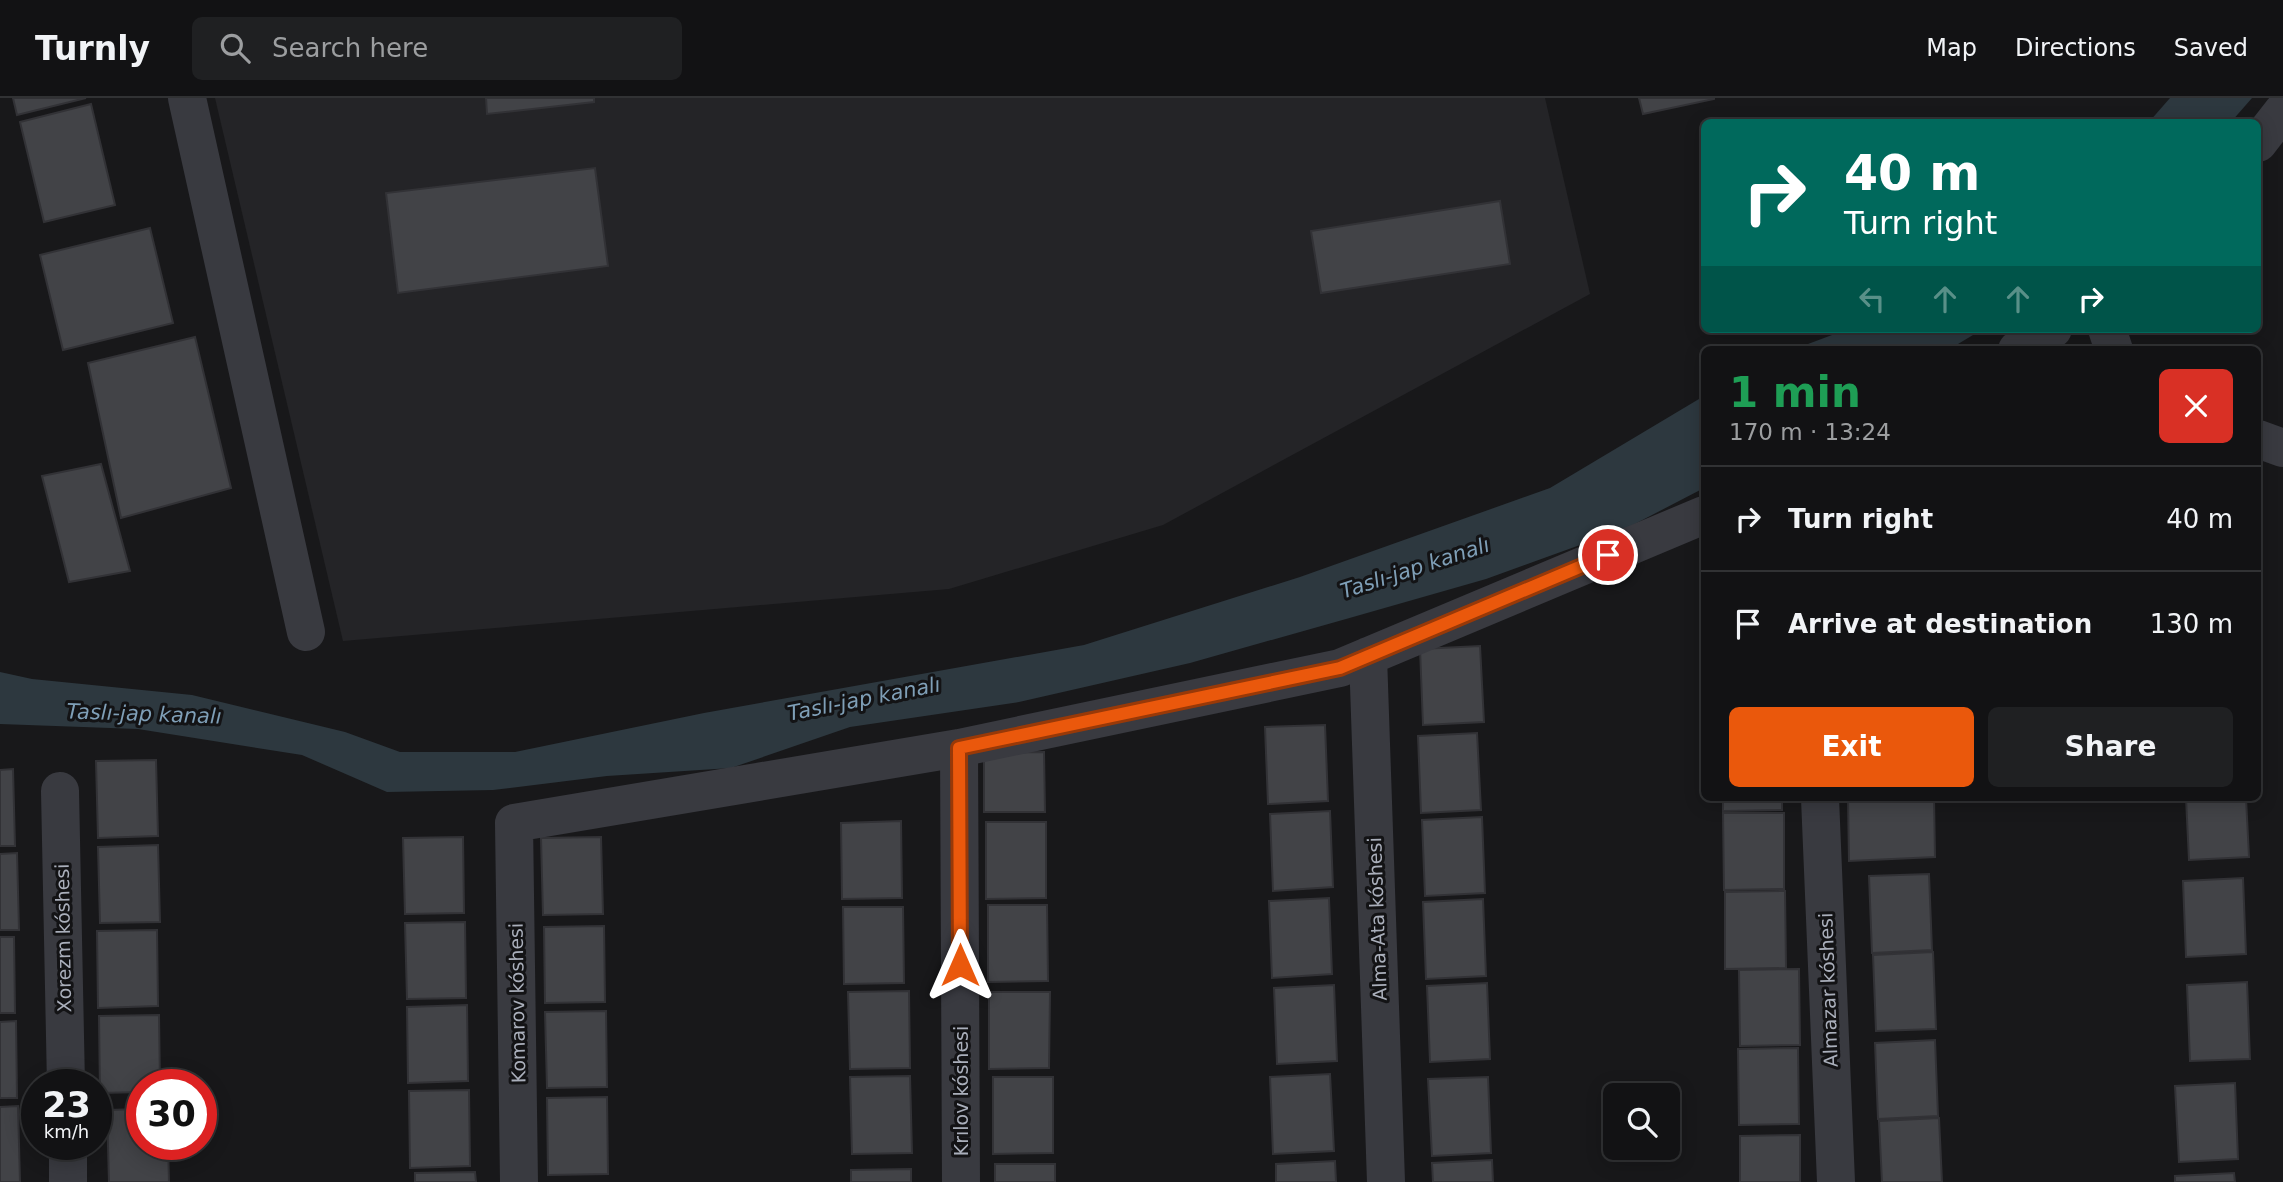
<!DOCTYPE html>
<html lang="en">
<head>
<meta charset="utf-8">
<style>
	:root { --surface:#121214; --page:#1f2022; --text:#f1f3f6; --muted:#9c9ea0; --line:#313234; --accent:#ea580c }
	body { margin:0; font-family:"DejaVu Sans",sans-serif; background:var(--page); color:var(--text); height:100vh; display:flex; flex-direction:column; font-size:26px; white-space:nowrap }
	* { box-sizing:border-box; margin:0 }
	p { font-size:23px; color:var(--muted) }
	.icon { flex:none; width:38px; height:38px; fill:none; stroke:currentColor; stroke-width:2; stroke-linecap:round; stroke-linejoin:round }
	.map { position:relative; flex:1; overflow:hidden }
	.sheet { position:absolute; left:1701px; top:248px; width:560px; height:455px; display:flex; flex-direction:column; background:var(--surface); border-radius:10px; box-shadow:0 4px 18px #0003,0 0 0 2px var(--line) }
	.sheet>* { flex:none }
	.hud { position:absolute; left:1701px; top:21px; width:560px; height:214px; border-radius:10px; box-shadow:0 4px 18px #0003,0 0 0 2px var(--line); background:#00695c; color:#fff; overflow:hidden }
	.tools { position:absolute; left:1603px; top:985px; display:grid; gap:14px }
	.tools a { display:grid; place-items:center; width:77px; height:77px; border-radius:10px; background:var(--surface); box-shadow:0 4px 18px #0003,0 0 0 2px var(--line); font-size:35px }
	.speed { position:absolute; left:21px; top:971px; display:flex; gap:14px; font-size:35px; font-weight:700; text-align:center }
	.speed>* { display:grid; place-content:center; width:91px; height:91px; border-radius:50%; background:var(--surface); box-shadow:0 4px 18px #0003,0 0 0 2px var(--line); line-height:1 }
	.speed small { font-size:18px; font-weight:400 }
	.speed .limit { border:10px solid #d22; background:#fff; color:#111 }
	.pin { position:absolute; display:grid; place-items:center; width:60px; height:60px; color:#fff; margin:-30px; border:4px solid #fff; border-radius:50%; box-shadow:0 2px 7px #0007 }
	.me { position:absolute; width:77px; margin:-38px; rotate:0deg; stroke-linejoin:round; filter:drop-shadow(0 0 5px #0008) }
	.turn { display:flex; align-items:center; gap:24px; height:147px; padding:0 28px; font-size:32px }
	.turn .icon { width:91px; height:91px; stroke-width:2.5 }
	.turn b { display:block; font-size:49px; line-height:60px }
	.lanes { display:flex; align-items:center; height:66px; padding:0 28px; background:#0003; justify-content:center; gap:35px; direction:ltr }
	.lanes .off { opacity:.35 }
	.round { display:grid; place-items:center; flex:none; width:74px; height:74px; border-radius:10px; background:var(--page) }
	.summary { display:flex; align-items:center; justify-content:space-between; height:119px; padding:0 28px }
	h1 { font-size:42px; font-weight:700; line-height:52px; color:#1e9e55 }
	.primary-button { display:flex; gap:14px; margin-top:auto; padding:14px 28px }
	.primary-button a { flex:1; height:80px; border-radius:10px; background:var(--accent); color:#fff; font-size:28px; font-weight:700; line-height:80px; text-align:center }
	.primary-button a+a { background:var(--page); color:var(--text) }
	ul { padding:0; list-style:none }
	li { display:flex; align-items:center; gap:21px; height:105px; padding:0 28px; border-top:2px solid var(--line) }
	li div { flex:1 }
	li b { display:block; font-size:26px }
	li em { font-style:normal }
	header { display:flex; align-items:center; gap:42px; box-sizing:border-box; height:98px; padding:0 35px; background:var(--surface); border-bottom:2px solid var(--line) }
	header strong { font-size:33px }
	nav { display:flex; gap:38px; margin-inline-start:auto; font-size:24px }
	.search { width:490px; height:63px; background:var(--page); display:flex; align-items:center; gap:18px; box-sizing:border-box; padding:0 24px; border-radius:10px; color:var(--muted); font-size:26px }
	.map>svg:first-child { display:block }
</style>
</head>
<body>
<header>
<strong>Turnly</strong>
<div class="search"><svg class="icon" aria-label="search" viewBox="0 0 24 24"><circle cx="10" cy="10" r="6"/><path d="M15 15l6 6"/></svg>Search here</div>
<nav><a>Map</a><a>Directions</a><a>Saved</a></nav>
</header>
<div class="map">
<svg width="2283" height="1084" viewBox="0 0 2283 1084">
	<rect width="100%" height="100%" fill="#18181a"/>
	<path fill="#242427" d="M 215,0 L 1545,0 L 1590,196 L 1163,427 L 949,491 L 343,543 Z"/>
	<path fill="#2d383f" d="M 2170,0 L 2252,0 L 2231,24 L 2149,24 Z
		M 1848,231 L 1983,231 L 1948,252 L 1792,252 Z
		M 1704,298 L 1704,390 L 1627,430 L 1486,481 L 1346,521 L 1190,565 L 1019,604 L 850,629 L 731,670 L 607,678 L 493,692 L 387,694 L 302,657 L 138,631 L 0,626 L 0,574 L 32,581 L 192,597 L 345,634 L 400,654 L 515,654 L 704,615 L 1084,547 L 1300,479 L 1550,390 Z"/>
	<path fill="#424347" stroke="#323236" stroke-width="2" d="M 13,0 L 86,0 L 17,17 Z
		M 486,0 L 594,0 L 594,4 L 487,16 Z
		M 1639,0 L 1714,0 L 1714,1 L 1643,16 Z
		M 91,6 L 115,107 L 44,124 L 20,24 Z
		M 595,70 L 608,168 L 398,195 L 386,95 Z
		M 1500,103 L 1510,166 L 1321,195 L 1311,133 Z
		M 150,130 L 173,225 L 63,252 L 40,157 Z
		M 195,239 L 231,390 L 121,420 L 88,265 Z
		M 101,366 L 130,473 L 69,484 L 42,378 Z
		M 1480,548 L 1484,624 L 1423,627 L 1420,551 Z
		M 1325,627 L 1328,703 L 1268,706 L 1265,629 Z
		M 1477,635 L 1481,712 L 1421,715 L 1418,638 Z
		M 1044,654 L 1045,714 L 984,714 L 984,655 Z
		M 156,662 L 158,738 L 98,740 L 96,663 Z
		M 13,671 L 15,748 L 0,748 L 0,672 Z
		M 1723,700 L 1782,700 L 1782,712 L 1723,713 Z
		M 1848,700 L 1934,700 L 1935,759 L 1849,763 Z
		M 2186,700 L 2246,700 L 2249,759 L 2189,762 Z
		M 1330,713 L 1333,789 L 1273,793 L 1270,716 Z
		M 1723,715 L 1784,715 L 1784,791 L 1724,792 Z
		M 1482,719 L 1485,795 L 1425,798 L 1422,722 Z
		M 901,723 L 902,800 L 842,801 L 841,725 Z
		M 986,724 L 1046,724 L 1046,800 L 986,801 Z
		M 463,739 L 464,815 L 405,816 L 403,740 Z
		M 601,739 L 603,816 L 543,817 L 541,740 Z
		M 158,747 L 160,824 L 100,825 L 98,749 Z
		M 17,755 L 19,832 L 0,832 L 0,756 Z
		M 1929,776 L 1932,852 L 1872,855 L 1869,778 Z
		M 2243,780 L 2246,856 L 2186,859 L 2183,783 Z
		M 1785,793 L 1786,870 L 1725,871 L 1725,794 Z
		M 1329,800 L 1332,876 L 1272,880 L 1269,803 Z
		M 1483,801 L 1486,878 L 1426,881 L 1423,804 Z
		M 988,807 L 1047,807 L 1048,883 L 988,884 Z
		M 843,809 L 903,809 L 904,885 L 844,886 Z
		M 465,824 L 466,900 L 407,901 L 405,825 Z
		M 604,828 L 605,904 L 545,905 L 544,829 Z
		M 157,832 L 158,908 L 98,910 L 97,833 Z
		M 0,839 L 14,839 L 15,915 L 0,915 Z
		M 1933,854 L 1936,931 L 1876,933 L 1873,857 Z
		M 1799,871 L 1800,947 L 1740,948 L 1739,872 Z
		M 2247,884 L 2250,961 L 2190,963 L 2187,887 Z
		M 1487,885 L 1490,961 L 1430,964 L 1427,888 Z
		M 1334,887 L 1337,963 L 1277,966 L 1274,890 Z
		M 909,893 L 910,970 L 850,971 L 848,894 Z
		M 989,894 L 1050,894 L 1049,970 L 989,971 Z
		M 467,907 L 468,983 L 408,985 L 407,909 Z
		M 606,913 L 607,989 L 547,990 L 545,914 Z
		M 159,917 L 160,987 L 142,987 L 142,994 L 100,995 L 99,918 Z
		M 16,923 L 17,1000 L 0,1000 L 0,924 Z
		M 1935,942 L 1938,1018 L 1878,1021 L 1875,945 Z
		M 1798,950 L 1799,1026 L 1739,1027 L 1738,951 Z
		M 1330,976 L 1334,1053 L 1273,1056 L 1270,979 Z
		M 910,978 L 912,1055 L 852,1056 L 850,979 Z
		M 993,979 L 1053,979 L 1053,1055 L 993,1056 Z
		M 1488,979 L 1491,1055 L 1432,1058 L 1428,981 Z
		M 2235,985 L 2238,1061 L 2179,1064 L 2175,988 Z
		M 469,992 L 470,1068 L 410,1070 L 409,993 Z
		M 607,999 L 608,1076 L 548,1077 L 547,1000 Z
		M 18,1008 L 20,1084 L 0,1084 L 0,1009 Z
		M 142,1011 L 142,1046 L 168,1046 L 169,1084 L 109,1084 L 107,1012 Z
		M 1939,1020 L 1942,1084 L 1882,1084 L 1879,1023 Z
		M 1800,1037 L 1800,1084 L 1740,1084 L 1740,1038 Z
		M 1492,1062 L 1493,1084 L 1433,1084 L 1432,1065 Z
		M 1335,1063 L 1336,1084 L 1276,1084 L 1276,1066 Z
		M 995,1066 L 1055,1066 L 1055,1084 L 995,1084 Z
		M 911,1071 L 911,1084 L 851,1084 L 851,1072 Z
		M 475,1074 L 476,1084 L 415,1084 L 415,1075 Z
		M 2234,1075 L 2235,1084 L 2175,1084 L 2175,1078 Z"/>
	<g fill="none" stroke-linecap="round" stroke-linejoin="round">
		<path stroke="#393a40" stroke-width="38" d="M 187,0 L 306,534
			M 2258,45 L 2283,13
			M 2107,231 L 2114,252
			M 2017,252 L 2053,231
			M 2258,341 L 2283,350
			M 1368,558 L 1386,1084
			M 959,650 L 961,1084
			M 60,693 L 66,987
			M 1820,700 L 1836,1084
			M 68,1046 L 68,1084
			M 519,1084 L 514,725 L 959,650 L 1340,570 L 1704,417"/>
	</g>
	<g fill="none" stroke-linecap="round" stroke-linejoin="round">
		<defs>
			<path id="route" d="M 960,867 L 959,650 L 1340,570 L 1608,457"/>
		</defs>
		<use href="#route" stroke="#983908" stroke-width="18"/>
		<use href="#route" stroke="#ea580c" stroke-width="12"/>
	</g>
	<g text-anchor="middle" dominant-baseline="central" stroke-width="6" stroke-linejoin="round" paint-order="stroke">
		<g font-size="19" fill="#aaafbb" stroke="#131315">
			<text transform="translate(1377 821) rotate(-92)">Alma-Ata kóshesi</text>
			<text transform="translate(63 840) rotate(-91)">Xorezm kóshesi</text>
			<text transform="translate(1828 892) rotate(-92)">Almazar kóshesi</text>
			<text transform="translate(517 905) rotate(-91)">Komarov kóshesi</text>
			<text transform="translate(961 993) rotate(-90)">Krılov kóshesi</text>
		</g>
		<g font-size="21" font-style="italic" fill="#7f9fb7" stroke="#131315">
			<text transform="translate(1415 470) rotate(-18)">Taslı-jap kanalı</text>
			<text transform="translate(864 601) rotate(-11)">Taslı-jap kanalı</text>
			<text transform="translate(144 616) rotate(2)">Taslı-jap kanalı</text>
		</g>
	</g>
</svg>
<div class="tools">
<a><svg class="icon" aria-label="search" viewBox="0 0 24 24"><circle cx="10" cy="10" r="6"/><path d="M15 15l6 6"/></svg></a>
</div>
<div class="speed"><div>23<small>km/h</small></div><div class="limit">30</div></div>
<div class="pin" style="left:1608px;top:457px;background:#d93025"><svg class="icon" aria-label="arrive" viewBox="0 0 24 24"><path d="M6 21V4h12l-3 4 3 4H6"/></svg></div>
<svg class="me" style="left:960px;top:867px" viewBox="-20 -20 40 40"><path d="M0-17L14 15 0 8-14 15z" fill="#ea580c" stroke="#fff" stroke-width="4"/></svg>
<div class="hud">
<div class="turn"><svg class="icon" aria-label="right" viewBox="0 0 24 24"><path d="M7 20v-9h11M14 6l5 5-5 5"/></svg><div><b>40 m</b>Turn right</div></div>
<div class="lanes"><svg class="icon off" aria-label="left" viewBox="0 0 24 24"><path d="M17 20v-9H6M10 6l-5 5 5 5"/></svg><svg class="icon off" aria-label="ahead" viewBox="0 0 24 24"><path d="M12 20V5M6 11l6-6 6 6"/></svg><svg class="icon off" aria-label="ahead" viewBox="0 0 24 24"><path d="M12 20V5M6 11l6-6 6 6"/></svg><svg class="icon" aria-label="right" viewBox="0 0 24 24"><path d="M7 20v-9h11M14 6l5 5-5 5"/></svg></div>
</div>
<section class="sheet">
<div class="summary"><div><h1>1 min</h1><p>170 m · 13:24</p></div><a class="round" style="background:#d93025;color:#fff"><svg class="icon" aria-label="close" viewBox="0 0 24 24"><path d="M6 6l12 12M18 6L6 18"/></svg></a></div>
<ul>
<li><svg class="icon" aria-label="right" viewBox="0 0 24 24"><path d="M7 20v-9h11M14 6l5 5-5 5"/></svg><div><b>Turn right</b></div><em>40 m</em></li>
<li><svg class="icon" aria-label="arrive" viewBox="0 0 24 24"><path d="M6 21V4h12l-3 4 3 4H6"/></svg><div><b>Arrive at destination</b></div><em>130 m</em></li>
</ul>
<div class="primary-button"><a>Exit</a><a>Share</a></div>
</section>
</div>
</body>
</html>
